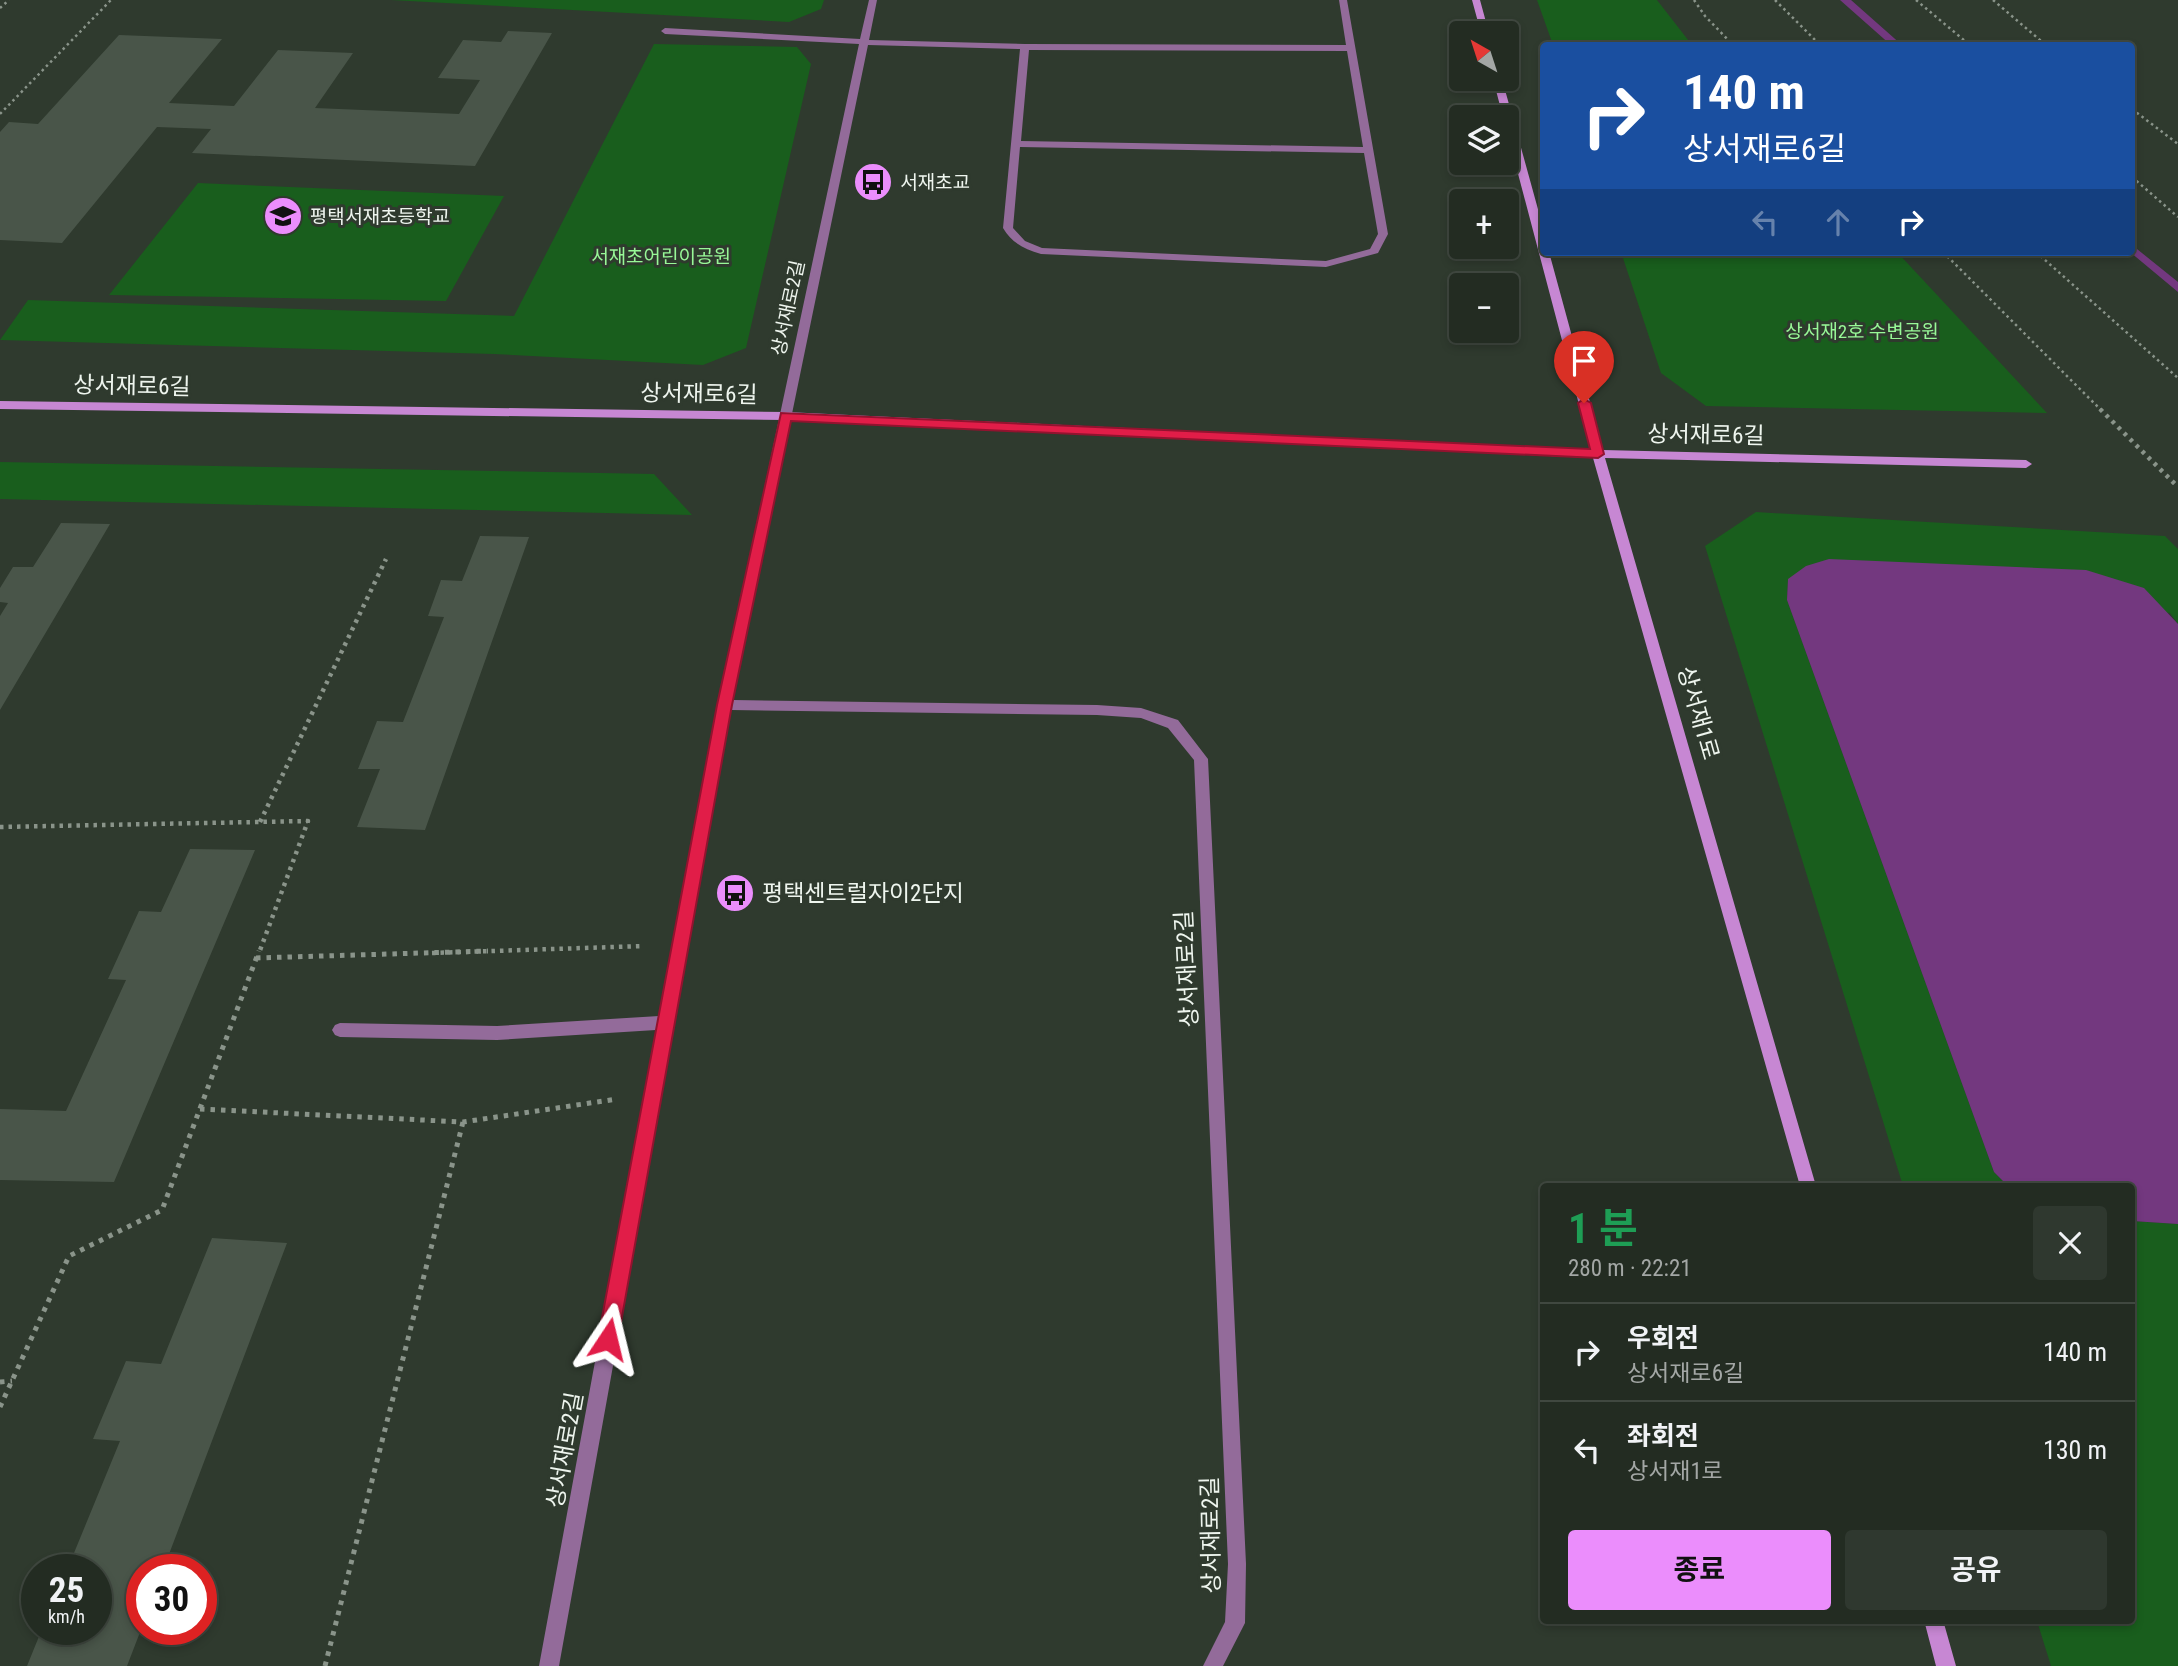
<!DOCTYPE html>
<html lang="ko">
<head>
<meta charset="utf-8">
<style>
	:root { --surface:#232c22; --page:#2f382f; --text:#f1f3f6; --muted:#a3a7a5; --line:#404840; --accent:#eb8dfc }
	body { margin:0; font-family:"Roboto Condensed","Noto Sans KR",sans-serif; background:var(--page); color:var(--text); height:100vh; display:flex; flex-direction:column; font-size:26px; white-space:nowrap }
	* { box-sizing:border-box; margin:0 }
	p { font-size:23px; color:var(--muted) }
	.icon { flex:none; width:38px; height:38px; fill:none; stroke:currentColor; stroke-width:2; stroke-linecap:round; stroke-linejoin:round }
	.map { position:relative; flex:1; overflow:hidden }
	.drawer { position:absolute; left:1540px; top:1183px; width:595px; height:441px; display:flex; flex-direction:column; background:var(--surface); border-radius:7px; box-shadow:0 4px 10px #0003,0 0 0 2px var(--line) }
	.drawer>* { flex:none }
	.top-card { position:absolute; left:1540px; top:42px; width:595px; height:214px; border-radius:7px; box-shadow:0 4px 10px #0003,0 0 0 2px var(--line); background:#1a4fa0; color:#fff; overflow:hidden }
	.needle { width:46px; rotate:321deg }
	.fabs { position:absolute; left:1449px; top:21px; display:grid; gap:14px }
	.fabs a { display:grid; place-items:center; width:70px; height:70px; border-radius:7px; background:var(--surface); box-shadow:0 4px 10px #0003,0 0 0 2px var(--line); font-size:35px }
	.speed { position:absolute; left:21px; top:1554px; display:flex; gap:14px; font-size:35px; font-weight:700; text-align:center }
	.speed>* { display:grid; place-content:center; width:91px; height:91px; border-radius:50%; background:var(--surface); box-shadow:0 4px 10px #0003,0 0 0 2px var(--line); line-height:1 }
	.speed small { font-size:18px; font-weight:400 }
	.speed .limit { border:10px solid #d22; background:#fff; color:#111 }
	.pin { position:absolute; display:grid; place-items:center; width:60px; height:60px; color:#fff; margin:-72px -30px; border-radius:50% 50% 50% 0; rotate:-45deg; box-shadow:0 0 7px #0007 }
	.pin .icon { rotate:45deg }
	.me { position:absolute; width:77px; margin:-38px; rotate:10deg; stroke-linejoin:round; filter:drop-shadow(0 0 5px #0008) }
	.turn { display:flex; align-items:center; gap:24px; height:147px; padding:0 28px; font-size:32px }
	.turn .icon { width:91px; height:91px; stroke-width:2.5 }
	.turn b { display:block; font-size:49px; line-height:60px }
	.lanes { display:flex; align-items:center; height:66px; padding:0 28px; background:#0003; justify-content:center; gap:35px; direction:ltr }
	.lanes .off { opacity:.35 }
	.round { display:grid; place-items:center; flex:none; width:74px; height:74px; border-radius:7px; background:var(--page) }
	.head { display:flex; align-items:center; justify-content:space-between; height:119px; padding:0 28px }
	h1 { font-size:42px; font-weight:700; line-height:52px; color:#1e9e55 }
	.primary-button { display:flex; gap:14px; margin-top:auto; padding:14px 28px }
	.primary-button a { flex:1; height:80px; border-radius:7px; background:var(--accent); color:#111; font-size:28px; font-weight:700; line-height:80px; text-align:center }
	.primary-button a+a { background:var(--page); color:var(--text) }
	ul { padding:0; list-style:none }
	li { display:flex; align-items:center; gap:21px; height:98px; padding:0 28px; border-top:2px solid var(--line) }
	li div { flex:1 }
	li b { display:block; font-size:26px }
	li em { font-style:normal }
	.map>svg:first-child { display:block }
</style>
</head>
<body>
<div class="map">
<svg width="2178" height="1666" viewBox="0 0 2178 1666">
	<rect width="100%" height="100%" fill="#2f3a2e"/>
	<path fill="#195e1d" d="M 391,0 L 824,0 L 821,9 L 789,22 Z
		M 1537,0 L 1657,0 L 1692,45 L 1553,45 Z
		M 654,44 L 797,47 L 811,64 L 746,348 L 703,365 L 494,354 L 0,340 L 28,300 L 514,316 Z
		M 198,183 L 504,196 L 446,301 L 109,295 Z
		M 1621,252 L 1897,252 L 2047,413 L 1706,406 L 1661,373 Z
		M 0,462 L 654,474 L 692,515 L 0,499 Z
		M 1756,512 L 2165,536 L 2178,549 L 2178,624 L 2170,613 L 1788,579 L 1787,600 L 1994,1172 L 2008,1186 L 1903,1186 L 1705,546 Z
		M 2132,1221 L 2178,1224 L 2178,1666 L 2051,1666 L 2037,1621 L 2132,1620 Z"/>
	<path fill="#73387f" d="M 1829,559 L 2086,570 L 2144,588 L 2178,624 L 2178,1224 L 2132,1221 L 2132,1186 L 2008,1186 L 1994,1172 L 1787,600 L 1788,579 L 1806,566 Z"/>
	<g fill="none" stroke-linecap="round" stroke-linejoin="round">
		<path fill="#73387f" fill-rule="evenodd" d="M 1840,0 L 1851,0 L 1903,46 L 1892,46 Z
			M 2132,245 L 2178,282 L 2178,292 L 2130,252 Z"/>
	</g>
	<path fill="#495549" d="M 508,31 L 552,33 L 475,166 L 192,153 L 211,129 L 157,127 L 62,243 L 0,240 L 0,132 L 9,122 L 38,124 L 119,35 L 222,39 L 169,103 L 234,106 L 278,50 L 353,53 L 315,108 L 459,114 L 480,80 L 438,78 L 463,40 L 501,42 Z
		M 61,523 L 110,524 L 0,710 L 0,616 L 8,603 L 0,602 L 0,588 L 13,567 L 33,567 Z
		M 480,536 L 529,537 L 425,830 L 357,827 L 380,769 L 358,769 L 377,721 L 403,722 L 444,617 L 428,616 L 441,580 L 462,581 Z
		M 190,849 L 255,850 L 114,1182 L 0,1180 L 0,1109 L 66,1111 L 126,980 L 108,979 L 139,911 L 161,912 Z
		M 212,1238 L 287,1243 L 163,1570 L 142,1570 L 142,1627 L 127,1666 L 27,1666 L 42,1629 L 96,1629 L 96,1570 L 67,1570 L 120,1441 L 93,1439 L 126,1361 L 161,1364 Z"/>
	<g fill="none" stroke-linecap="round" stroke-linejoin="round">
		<path stroke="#8a948a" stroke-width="2.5" stroke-dasharray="2.5 3.5" stroke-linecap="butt" d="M 1694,0 L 1705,16 L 1734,46
			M 1775,0 L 1821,46
			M 1916,0 L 1971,46
			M 1993,0 L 2047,46
			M 0,8 L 9,0
			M 2132,109 L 2178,144
			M 0,114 L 111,0
			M 2132,177 L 2178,217
			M 1943,252 L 2102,411
			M 2036,252 L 2178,378"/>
		<path stroke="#8a948a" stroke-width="4.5" stroke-dasharray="3.5 5" stroke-linecap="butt" d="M 2100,409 L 2178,487
			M 260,822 L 386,559
			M 0,827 L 308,821 L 259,953
			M 432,953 L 644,946"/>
		<path stroke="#8a948a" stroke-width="5" stroke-dasharray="4.5 6" stroke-linecap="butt" d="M 256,958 L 488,951
			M 200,1109 L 463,1122 L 617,1099
			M 0,1382 L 12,1381
			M 0,1407 L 69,1256 L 162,1210 L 259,951
			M 325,1666 L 463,1122"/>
		<path fill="#936b9a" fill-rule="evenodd" d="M 869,0 L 877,0 L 869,40 L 1025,44 L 1346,45 L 1339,0 L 1347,0 L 1388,234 L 1378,253 L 1326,267 L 1041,254 C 1024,249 1012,243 1003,228 L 1020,49 L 868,45 L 733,700 L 1097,705 L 1141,708 L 1178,720 L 1208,759 L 1246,1564 L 1245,1623 L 1223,1666 L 1203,1666 L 1225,1622 L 1228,1564 L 1194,760 L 1168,728 L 1141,718 L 1097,715 L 731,710 L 559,1666 L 539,1666 L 656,1030 L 497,1040 L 340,1037 L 335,1035 L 332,1030 L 335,1025 L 340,1023 L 497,1026 L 659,1016 L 718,705 L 859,44 L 665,34 L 661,31 L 665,28 L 860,39 ZM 1029,50 L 1347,51 L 1363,147 L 1021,141 ZM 1020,147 L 1364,153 L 1378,234 L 1370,249 L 1326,261 L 1042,248 L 1025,241 L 1013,228 Z"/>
		<path fill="#c787d3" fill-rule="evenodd" d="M 1472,0 L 1480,0 L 1489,33 L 1481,33 Z
			M 1493,79 L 1502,79 L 1544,231 L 1544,252 L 1549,252 L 1603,450 L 2026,460 L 2032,464 L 2026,468 L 1605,458 L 1816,1186 L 1800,1186 L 1593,458 L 786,420 L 0,409 L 0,401 L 786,412 L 1591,450 L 1507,132 L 1507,117 L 1503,117 Z
			M 1924,1620 L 1943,1620 L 1956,1666 L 1936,1666 Z"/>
	</g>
	<path fill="#e11d48" stroke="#92132f" stroke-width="2" d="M 1584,399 L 1591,403 L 1604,454 L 1598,458 L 791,421 L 732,705 L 618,1339 L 615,1346 L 608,1349 L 601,1346 L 598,1339 L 717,705 L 781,413 L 1590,449 L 1578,403 Z"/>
	<defs>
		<symbol id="bus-disc" viewBox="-11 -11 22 22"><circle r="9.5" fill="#eb8dfc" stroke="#2f3a2e"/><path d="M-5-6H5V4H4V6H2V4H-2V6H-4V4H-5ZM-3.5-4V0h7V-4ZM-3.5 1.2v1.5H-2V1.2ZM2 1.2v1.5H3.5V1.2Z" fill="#111"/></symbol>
		<symbol id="school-disc" viewBox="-11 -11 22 22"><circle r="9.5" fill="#eb8dfc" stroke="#2f3a2e"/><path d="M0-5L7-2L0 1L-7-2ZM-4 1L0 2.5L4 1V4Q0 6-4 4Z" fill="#111"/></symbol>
	</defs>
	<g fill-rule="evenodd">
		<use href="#bus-disc" x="851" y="160" width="44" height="44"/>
		<use href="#school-disc" x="261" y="194" width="44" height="44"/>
		<use href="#bus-disc" x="713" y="871" width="44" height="44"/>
	</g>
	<g text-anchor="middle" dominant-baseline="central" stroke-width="6" stroke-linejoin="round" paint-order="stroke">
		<g font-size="19" fill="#eef5ee" stroke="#2f3a2e" text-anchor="start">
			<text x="900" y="182">서재초교</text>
			<text x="310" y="216">평택서재초등학교</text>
		</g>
		<g font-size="19" fill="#98f897" stroke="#2f3a2e">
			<text x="661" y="256">서재초어린이공원</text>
			<text x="1862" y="331">상서재2호 수변공원</text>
		</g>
		<g font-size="19" fill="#eef5ee" stroke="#2f3a2e">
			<text transform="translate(788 308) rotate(-78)">상서재로2길</text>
		</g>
		<g font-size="23" fill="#eef5ee" stroke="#2f3a2e">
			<text transform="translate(132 386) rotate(1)">상서재로6길</text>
			<text transform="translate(699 394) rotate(1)">상서재로6길</text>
			<text transform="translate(1706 435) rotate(1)">상서재로6길</text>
			<text transform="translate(1698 713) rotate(74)">상서재1로</text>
			<text transform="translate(1187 969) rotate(-93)">상서재로2길</text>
			<text transform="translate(565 1450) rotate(-80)">상서재로2길</text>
			<text transform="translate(1211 1535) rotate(-91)">상서재로2길</text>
		</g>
		<g font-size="23" fill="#eef5ee" stroke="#2f3a2e" text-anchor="start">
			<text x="762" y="893">평택센트럴자이2단지</text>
		</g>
	</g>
</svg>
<div class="fabs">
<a><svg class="needle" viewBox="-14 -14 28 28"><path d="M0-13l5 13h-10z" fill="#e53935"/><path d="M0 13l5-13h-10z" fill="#a3a7a5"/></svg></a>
<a><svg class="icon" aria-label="layers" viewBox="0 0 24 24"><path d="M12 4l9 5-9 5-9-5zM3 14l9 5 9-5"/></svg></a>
<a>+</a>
<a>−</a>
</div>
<div class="speed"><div>25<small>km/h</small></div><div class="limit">30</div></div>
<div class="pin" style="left:1584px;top:403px;background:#d93025"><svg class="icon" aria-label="arrive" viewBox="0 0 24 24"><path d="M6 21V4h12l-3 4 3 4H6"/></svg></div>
<svg class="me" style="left:608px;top:1339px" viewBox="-20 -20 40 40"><path d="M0-17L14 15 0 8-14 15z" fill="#e11d48" stroke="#fff" stroke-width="4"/></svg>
<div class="top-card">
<div class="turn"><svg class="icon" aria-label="right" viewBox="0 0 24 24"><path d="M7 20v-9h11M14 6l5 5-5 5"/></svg><div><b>140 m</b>상서재로6길</div></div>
<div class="lanes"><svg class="icon off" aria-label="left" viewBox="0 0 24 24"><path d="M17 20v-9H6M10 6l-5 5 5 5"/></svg><svg class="icon off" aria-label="ahead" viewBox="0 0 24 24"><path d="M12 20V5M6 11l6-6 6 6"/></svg><svg class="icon" aria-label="right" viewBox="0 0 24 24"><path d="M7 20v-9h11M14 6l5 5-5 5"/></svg></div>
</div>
<section class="drawer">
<div class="head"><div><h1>1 분</h1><p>280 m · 22:21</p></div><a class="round"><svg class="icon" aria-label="close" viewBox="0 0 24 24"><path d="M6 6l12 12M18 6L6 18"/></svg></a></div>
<ul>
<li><svg class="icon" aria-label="right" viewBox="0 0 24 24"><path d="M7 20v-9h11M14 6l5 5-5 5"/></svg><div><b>우회전</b><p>상서재로6길</p></div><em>140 m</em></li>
<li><svg class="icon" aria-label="left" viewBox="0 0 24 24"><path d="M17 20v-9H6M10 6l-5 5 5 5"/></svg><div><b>좌회전</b><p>상서재1로</p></div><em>130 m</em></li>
</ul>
<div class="primary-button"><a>종료</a><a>공유</a></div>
</section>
</div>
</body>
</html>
